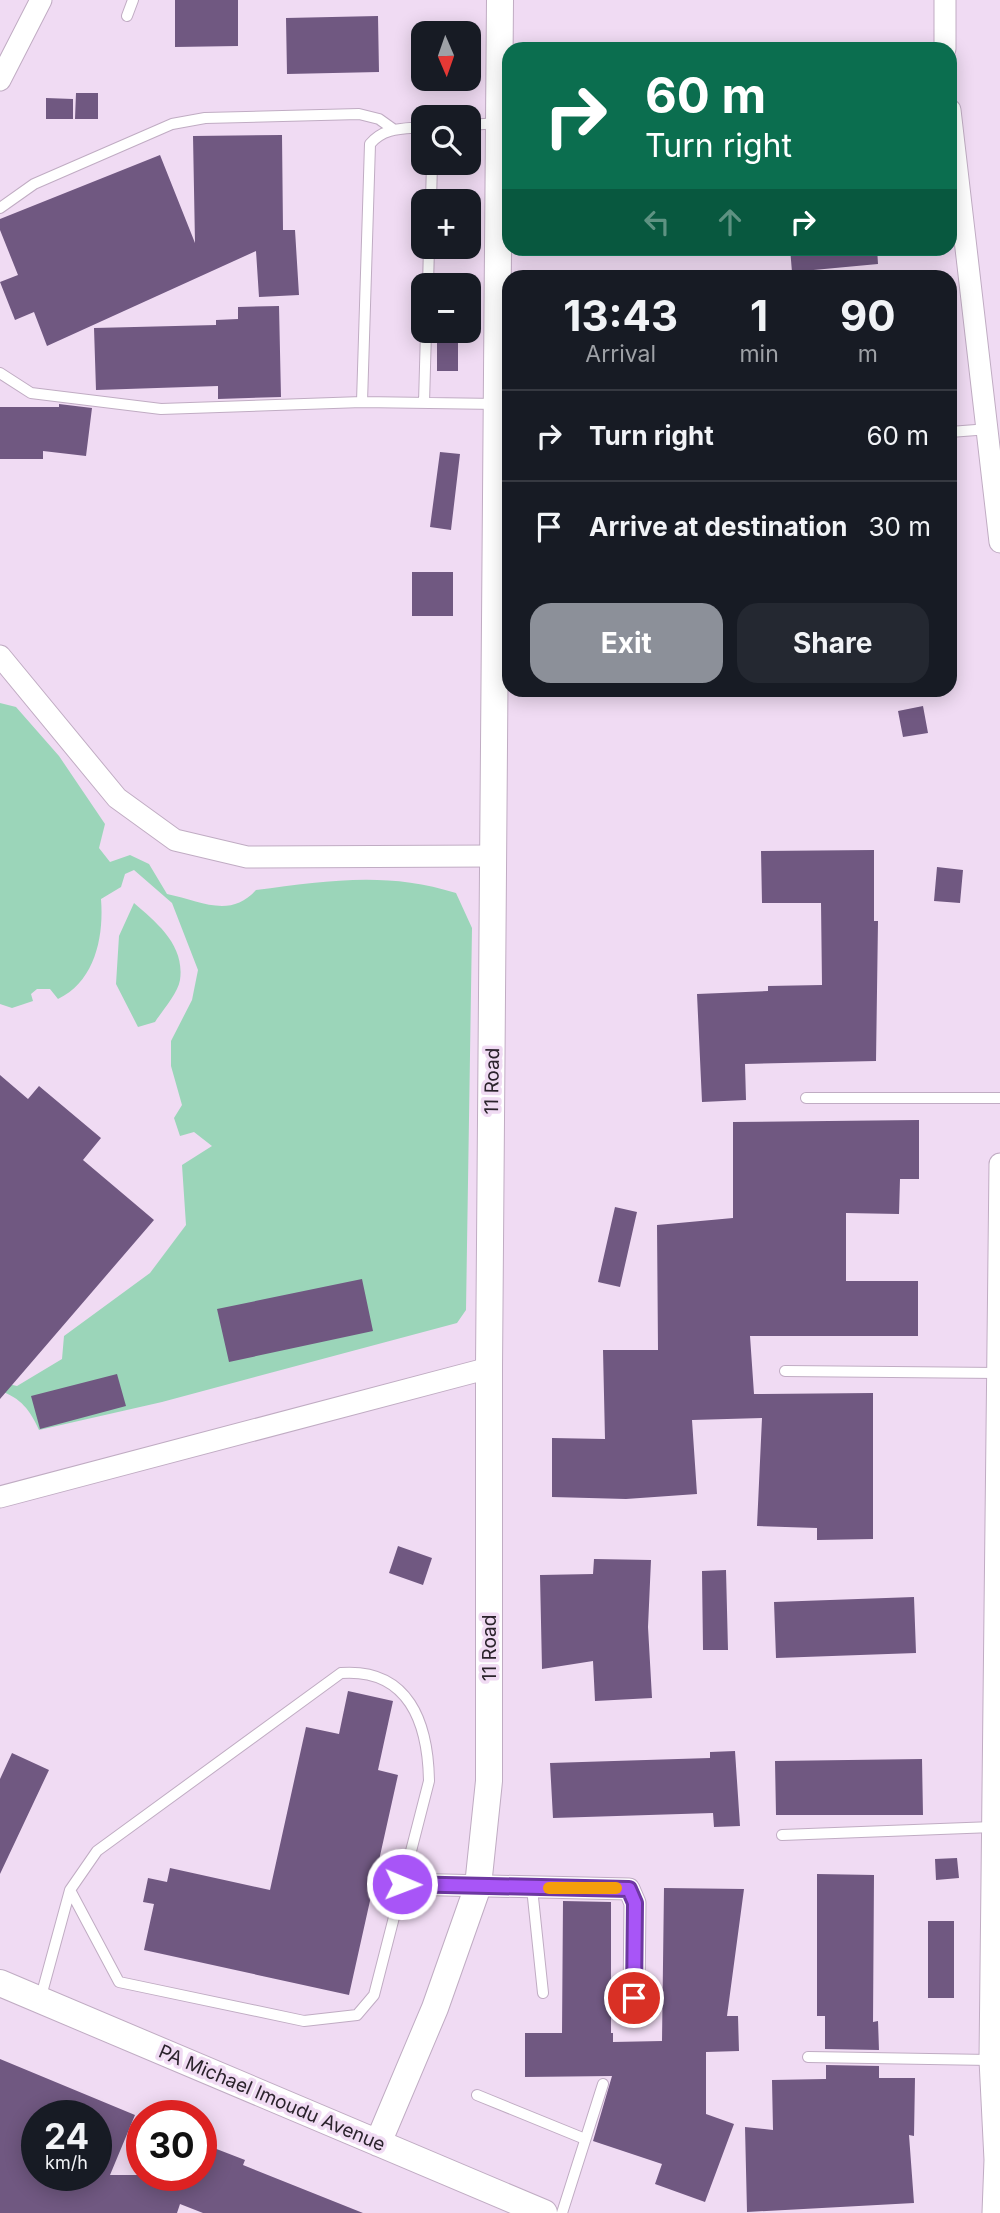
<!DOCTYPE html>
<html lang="en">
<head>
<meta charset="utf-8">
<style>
	:root { --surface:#171b24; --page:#242831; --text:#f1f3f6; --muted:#9ea1a6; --line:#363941; --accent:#8c9099 }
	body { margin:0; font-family:Inter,sans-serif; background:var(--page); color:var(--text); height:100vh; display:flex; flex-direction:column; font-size:26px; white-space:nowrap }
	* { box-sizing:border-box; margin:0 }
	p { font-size:23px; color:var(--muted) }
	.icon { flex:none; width:38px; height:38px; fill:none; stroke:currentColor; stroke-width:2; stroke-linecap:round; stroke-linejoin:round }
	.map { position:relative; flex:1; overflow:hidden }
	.sheet { position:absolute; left:502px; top:270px; width:455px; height:427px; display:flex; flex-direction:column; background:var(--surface); border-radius:21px; box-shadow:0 4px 18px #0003 }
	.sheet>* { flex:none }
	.banner { position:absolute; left:502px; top:42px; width:455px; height:214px; border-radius:21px; box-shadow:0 4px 18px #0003; background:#0b6e4f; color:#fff; overflow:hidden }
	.needle { width:46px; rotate:178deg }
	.buttons { position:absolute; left:411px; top:21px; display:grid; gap:14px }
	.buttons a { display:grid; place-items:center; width:70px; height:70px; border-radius:14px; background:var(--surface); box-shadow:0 4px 18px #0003; font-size:35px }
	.speed { position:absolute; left:21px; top:2100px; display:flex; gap:14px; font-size:35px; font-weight:700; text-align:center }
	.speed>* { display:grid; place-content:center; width:91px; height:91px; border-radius:50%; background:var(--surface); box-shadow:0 4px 18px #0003; line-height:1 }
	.speed small { font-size:18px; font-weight:400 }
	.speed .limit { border:10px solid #d22; background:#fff; color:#111 }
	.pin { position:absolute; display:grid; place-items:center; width:60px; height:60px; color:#fff; margin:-30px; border:4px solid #fff; border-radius:50%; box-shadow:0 2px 7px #0007 }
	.me { position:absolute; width:77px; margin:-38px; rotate:91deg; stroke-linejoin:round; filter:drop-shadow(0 0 5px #0008) }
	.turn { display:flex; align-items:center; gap:24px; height:147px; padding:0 28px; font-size:32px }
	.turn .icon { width:91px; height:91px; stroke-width:2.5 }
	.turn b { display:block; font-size:49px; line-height:60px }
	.lanes { display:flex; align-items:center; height:66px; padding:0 28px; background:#0003; justify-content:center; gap:35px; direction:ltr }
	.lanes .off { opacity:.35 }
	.eta { display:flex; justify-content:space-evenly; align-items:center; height:119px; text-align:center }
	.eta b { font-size:42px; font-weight:700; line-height:49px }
	.action { display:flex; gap:14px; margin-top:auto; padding:14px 28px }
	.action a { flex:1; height:80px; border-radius:21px; background:var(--accent); color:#fff; font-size:28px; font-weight:700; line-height:80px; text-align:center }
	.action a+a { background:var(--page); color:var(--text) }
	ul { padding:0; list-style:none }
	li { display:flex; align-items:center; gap:21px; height:91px; padding:0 28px; border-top:2px solid var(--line) }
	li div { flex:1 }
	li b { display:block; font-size:26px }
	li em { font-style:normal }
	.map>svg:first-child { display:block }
</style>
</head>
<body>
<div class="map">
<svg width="1000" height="2213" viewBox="0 0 1000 2213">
	<rect width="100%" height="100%" fill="#f0dbf3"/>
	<path fill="#9bd5b9" d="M 0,703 L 16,707 L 59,756 L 105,824 L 99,848 L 110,862 L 130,855 L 149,864 L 167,894 C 201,901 230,919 256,890 C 326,881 386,871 456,893 L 472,928 L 466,1310 L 457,1323 L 162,1402 L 39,1430 C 30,1410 21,1398 0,1391 L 0,1382 L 17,1386 L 62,1359 L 64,1336 L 150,1273 L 186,1225 L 182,1165 L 212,1146 L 194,1132 L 180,1136 L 174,1118 L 182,1105 L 171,1066 L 171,1041 L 192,1000 L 198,970 L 172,903 L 134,870 L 125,874 L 121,887 L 101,899 C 104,937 95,981 58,999 L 50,989 L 37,989 L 31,994 L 33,1001 L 12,1008 L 0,1004 Z
		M 134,903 C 157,923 185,945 180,980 C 178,993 162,1011 155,1022 L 138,1027 L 116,984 L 119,936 Z"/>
	<path fill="#705881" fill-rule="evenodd" d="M 175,0 L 238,0 L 238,46 L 175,47 Z
		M 378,16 L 379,72 L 287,74 L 286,18 Z
		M 76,93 L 98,93 L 98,119 L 75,119 Z
		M 46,98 L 73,99 L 73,119 L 46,119 Z
		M 282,135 L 283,230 L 295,230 L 299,295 L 259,297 L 256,251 L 47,346 L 34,312 L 15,320 L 0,282 L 18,275 L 0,230 L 0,219 L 160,155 L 195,243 L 193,136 Z
		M 790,248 L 877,248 L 878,264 L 792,272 Z
		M 279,306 L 281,397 L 218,399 L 218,386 L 96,390 L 94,328 L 216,325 L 216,320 L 238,319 L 238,307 Z
		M 437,331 L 458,331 L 458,371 L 437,371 Z
		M 59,404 L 92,408 L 86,456 L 43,451 L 43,459 L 0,459 L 0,407 L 59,407 Z
		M 440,452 L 460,454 L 451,530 L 430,527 Z
		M 412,572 L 453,572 L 453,616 L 412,616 Z
		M 923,706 L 928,733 L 903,737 L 898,711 Z
		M 874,850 L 874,921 L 878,921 L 876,1061 L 745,1064 L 746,1100 L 702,1102 L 697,994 L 768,991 L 768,986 L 822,985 L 821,903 L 762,903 L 761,851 Z
		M 937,867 L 963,870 L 960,903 L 934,901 Z
		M 0,1075 L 28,1099 L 39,1086 L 101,1138 L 83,1160 L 154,1220 L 0,1399 Z
		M 919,1120 L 919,1179 L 900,1179 L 899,1214 L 846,1213 L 846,1281 L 918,1281 L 918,1336 L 750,1336 L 754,1394 L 873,1393 L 873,1539 L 817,1540 L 817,1528 L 757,1526 L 762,1418 L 692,1420 L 697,1494 L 626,1499 L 552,1497 L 552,1438 L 605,1439 L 603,1350 L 658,1350 L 657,1225 L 733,1218 L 733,1122 Z
		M 615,1207 L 637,1212 L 620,1287 L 598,1282 Z
		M 362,1279 L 373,1331 L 229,1362 L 217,1309 Z
		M 117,1374 L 126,1406 L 40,1429 L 31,1396 Z
		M 398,1546 L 432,1558 L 423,1585 L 389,1573 Z
		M 594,1559 L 651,1560 L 648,1627 L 652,1698 L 595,1701 L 593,1661 L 542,1669 L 540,1575 L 593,1574 Z
		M 726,1570 L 728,1650 L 703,1650 L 702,1571 Z
		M 914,1597 L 916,1653 L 776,1658 L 774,1602 Z
		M 348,1691 L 393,1701 L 378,1770 L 398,1775 L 349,1995 L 144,1950 L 154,1904 L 143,1902 L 148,1878 L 167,1882 L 170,1868 L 270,1890 L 306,1727 L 339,1734 Z
		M 735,1751 L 740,1826 L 714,1827 L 713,1813 L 553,1818 L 550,1763 L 710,1758 L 710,1752 Z
		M 12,1753 L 49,1770 L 0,1874 L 0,1779 Z
		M 922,1759 L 923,1815 L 776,1815 L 775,1761 Z
		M 957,1858 L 959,1878 L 936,1880 L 935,1859 Z
		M 817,1874 L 874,1875 L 873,2022 L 878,2021 L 879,2050 L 825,2049 L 825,2016 L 817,2016 Z
		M 664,1888 L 744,1889 L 727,2016 L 738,2016 L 739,2051 L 706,2052 L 706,2114 L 734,2124 L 705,2202 L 655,2184 L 662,2164 L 593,2141 L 612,2076 L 525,2077 L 525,2033 L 562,2033 L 563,1901 L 611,1902 L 611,2033 L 613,2033 L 613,2042 L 662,2041 Z
		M 928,1921 L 954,1921 L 954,1998 L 928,1998 Z
		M 0,2059 L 135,2115 L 110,2175 L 201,2175 L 201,2143 L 245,2160 L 243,2165 L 363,2213 L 203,2213 L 180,2204 L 177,2213 L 0,2213 ZM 37,2116 L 96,2116 L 96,2175 L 37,2175 Z
		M 826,2065 L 879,2066 L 879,2078 L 915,2078 L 914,2136 L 909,2135 L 914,2203 L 747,2212 L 745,2127 L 773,2130 L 772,2080 L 826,2079 Z"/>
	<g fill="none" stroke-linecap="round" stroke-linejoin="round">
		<defs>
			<path id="service" d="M 127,16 L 133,0
				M 469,125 L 499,123
				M 431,201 L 432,163
				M 0,208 L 34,184 L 172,124 L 205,118 L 359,114 L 379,119 L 393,129
				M 428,285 L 429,247
				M 0,373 L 31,393 L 161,409 L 362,402 L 497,404
				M 362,402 L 370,144 C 384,127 403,129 424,127
				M 424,403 L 426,331
				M 950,432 L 989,429
				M 806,1098 L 1000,1098
				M 785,1371 L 998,1373
				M 782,1835 L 993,1827
				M 532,1888 L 543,1993
				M 40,2000 L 70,1890 L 97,1851 L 341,1673 C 409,1668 428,1723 429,1781 L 374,1995 L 357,2015 L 304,2021 L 119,1982 L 70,1890
				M 808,2057 L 990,2060
				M 477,2095 L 585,2139
				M 562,2213 L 603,2084"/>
			<path id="minor" d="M 945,0 L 945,49
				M 0,80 L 41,0
				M 950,110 L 1000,542
				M 0,656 L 117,798 L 175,840 L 247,857 L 494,856
				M 0,1497 L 489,1368
				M 402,1884 L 629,1889 L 635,1903 L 634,1999
				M 993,2213 L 995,2160 L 990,2060 L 1000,1164"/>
			<path id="tertiary" d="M 0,1983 L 544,2213
				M 378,2143 L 435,2008 L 478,1886 L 489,1781 L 489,1368 L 500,0"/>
		</defs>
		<use href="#service" stroke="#c0acc3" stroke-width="12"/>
		<use href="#minor" stroke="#c0acc3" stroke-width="23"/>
		<use href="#tertiary" stroke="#c0acc3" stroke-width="28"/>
		<use href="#service" stroke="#fff" stroke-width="10"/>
		<use href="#minor" stroke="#fff" stroke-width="21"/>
		<use href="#tertiary" stroke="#fff" stroke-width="26"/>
	</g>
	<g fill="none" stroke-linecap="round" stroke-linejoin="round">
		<defs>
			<path id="route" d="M 402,1884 L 629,1889 L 635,1903 L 634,1998"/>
		</defs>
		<use href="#route" stroke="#6d37a1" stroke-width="18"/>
		<use href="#route" stroke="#a855f7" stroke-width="12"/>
		<path stroke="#f59e0b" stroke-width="12" d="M 549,1888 L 616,1888"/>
	</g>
	<g text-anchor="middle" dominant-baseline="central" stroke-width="7" stroke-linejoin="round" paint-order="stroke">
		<g font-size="19" fill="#2b232c" stroke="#f0dbf3">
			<text transform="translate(492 1081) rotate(-89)">11 Road</text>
			<text transform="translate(489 1648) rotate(-90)">11 Road</text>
			<text transform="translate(272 2098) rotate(23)">PA Michael Imoudu Avenue</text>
		</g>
	</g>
</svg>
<div class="buttons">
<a><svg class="needle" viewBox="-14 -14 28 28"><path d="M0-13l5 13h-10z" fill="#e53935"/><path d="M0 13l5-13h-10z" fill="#9ea1a6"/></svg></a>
<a><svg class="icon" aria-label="search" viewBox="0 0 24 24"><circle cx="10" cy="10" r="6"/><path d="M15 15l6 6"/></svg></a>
<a>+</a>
<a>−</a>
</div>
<div class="speed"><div>24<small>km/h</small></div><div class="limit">30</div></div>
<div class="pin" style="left:634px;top:1998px;background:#d93025"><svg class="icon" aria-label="arrive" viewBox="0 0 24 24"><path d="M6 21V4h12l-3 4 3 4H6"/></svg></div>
<svg class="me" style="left:402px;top:1884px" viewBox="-20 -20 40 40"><circle r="17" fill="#a855f7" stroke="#fff" stroke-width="3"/><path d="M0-11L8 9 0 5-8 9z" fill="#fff"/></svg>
<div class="banner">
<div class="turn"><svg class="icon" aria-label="right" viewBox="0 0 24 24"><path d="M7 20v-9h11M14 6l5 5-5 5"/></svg><div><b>60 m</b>Turn right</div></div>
<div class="lanes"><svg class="icon off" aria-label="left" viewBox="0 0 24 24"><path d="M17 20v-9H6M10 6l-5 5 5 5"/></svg><svg class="icon off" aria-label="ahead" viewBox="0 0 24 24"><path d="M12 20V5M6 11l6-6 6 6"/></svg><svg class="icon" aria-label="right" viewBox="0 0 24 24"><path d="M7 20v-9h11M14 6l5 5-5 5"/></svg></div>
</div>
<section class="sheet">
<div class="eta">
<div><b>13:43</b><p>Arrival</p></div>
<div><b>1</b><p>min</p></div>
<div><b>90</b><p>m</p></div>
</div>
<ul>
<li><svg class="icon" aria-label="right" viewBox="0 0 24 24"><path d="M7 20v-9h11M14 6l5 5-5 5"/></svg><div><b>Turn right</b></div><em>60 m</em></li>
<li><svg class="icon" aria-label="arrive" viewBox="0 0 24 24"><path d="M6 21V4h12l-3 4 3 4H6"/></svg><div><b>Arrive at destination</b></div><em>30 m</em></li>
</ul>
<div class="action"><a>Exit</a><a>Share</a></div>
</section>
</div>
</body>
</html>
